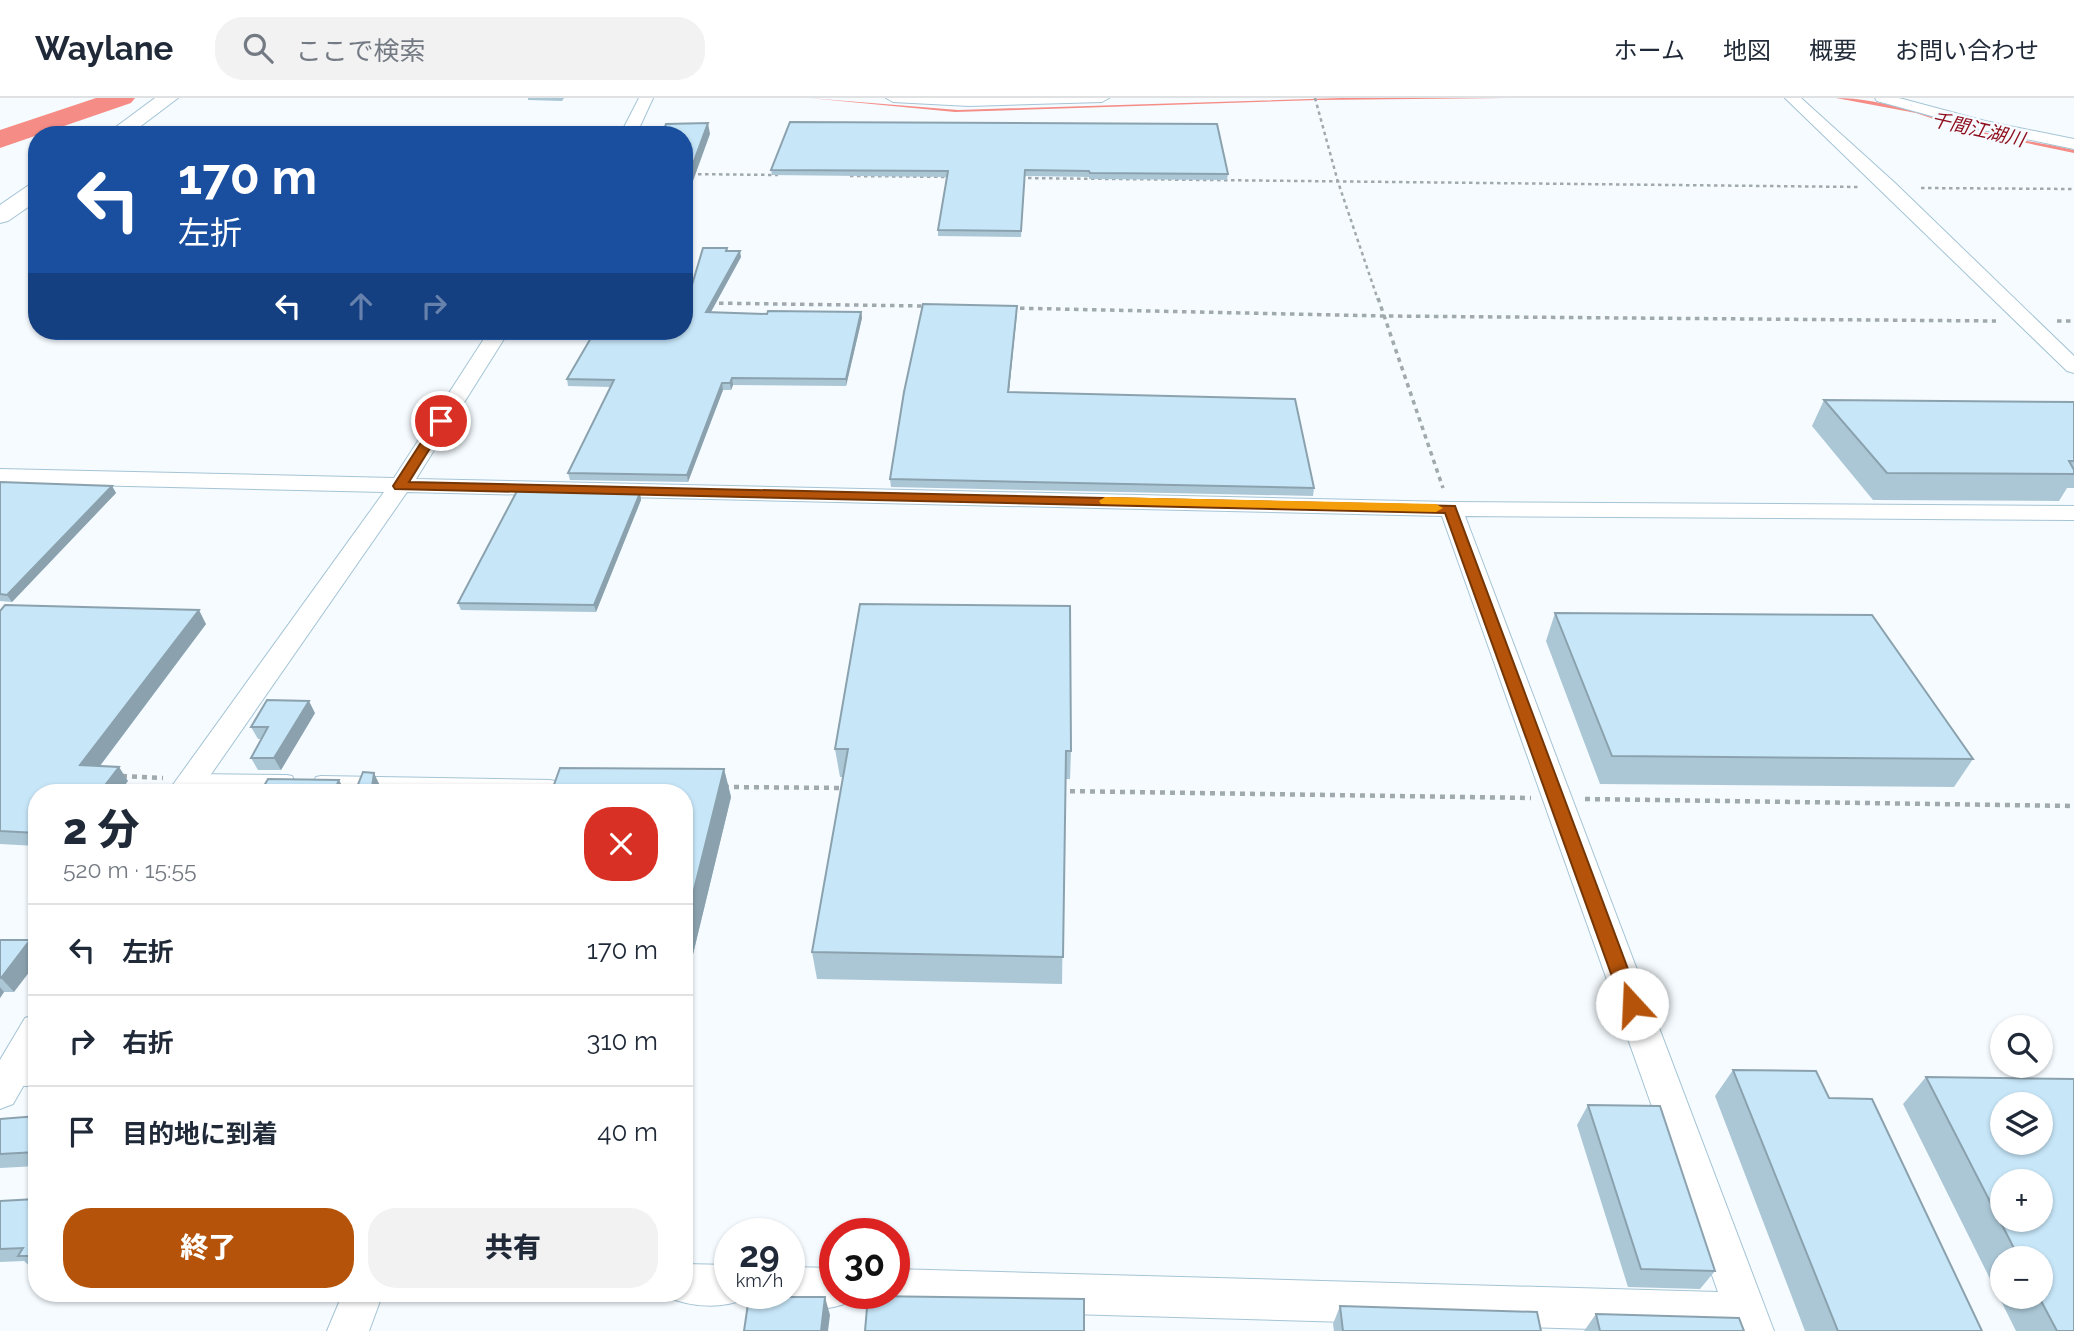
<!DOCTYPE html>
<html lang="ja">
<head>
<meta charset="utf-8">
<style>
	:root { --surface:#fff; --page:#f2f2f3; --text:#1f2937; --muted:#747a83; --line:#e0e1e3; --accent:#b45309 }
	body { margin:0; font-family:Raleway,"Noto Sans JP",sans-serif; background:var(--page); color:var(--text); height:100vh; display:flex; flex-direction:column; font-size:26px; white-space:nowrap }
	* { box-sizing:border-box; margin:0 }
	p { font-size:23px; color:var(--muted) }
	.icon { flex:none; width:38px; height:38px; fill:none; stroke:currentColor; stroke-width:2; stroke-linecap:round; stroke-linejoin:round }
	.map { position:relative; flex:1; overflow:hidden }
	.details { position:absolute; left:28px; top:686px; width:665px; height:518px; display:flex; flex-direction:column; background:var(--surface); border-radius:28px; box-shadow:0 2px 5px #0004 }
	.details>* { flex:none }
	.top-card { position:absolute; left:28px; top:28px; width:665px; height:214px; border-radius:28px; box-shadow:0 2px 5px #0004; background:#1a4fa0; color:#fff; overflow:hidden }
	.controls { position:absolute; left:1990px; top:917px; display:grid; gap:14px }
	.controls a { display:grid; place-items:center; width:63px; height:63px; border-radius:50%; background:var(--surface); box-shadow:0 2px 5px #0004; font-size:35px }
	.speed { position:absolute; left:714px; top:1120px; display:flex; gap:14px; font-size:35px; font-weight:700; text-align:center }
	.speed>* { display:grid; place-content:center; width:91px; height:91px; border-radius:50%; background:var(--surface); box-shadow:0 2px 5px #0004; line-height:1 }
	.speed small { font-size:18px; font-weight:400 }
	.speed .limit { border:10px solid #d22; background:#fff; color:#111 }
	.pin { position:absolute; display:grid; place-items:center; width:60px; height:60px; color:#fff; margin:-30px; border:4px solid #fff; border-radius:50%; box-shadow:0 2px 7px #0007 }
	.me { position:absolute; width:77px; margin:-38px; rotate:340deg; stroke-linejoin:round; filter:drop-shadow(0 0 5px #0008) }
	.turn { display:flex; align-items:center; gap:24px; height:147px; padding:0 35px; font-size:32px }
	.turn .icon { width:91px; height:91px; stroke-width:2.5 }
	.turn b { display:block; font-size:49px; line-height:60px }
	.lanes { display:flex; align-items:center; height:66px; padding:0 35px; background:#0003; justify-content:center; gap:35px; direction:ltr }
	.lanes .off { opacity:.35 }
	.round { display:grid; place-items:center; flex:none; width:74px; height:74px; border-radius:28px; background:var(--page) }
	.summary { display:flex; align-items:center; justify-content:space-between; height:119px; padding:0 35px }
	h1 { font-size:42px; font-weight:800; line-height:52px }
	.action { display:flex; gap:14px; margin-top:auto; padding:14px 35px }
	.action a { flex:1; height:80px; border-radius:28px; background:var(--accent); color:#fff; font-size:28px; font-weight:800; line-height:80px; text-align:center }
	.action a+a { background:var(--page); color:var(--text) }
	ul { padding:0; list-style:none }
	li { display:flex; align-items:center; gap:21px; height:91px; padding:0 35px; border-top:2px solid var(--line) }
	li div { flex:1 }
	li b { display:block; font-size:26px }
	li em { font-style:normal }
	header { display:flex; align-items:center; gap:42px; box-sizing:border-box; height:98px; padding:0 35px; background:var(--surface); border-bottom:2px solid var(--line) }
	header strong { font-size:33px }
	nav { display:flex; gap:38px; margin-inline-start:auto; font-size:24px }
	.search { width:490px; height:63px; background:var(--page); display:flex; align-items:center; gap:18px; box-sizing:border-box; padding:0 24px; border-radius:28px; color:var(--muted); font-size:26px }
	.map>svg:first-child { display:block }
</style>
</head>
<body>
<header>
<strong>Waylane</strong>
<div class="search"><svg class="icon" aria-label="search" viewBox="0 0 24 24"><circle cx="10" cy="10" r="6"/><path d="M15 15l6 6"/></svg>ここで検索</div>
<nav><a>ホーム</a><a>地図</a><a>概要</a><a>お問い合わせ</a></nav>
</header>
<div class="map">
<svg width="2074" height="1233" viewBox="0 0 2074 1233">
	<rect width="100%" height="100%" fill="#f5fbff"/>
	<path fill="#f68c86" d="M 809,0 L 958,12 L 1341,0 L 1507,0 L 1318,2 L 955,14 Z
		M 1836,0 C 1882,0 1925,18 1968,30 C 2002,40 2039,44 2074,52 L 2074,55 L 1969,33 L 1916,15 Z"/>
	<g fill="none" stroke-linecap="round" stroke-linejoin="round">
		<path fill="#f68c86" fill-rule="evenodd" d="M 96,0 L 135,0 L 131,5 L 0,50 L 0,32 Z"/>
		<defs>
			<path id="lane" d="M 191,676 L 287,677 L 292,678 L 294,682 L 292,686 L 287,687 L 191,686 L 186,685 L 184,681 L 186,677 Z
				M 321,678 L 550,682 L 555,683 L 557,687 L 555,691 L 550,692 L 321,688 L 316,687 L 314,683 L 316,679 Z
				M 10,972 L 37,973 L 37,989 L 4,986 L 1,980 L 4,974 Z"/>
			<path id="street" d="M 639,0 L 653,0 L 636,37 L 620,37 Z
				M 886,0 L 1109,0 L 1102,4 L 969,8 L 893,4 Z
				M 1785,0 L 1801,0 L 1895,85 L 2074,258 L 2074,275 L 2067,273 Z
				M 1875,0 L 1899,0 L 1985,23 L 2074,41 L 2074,51 L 1983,32 L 1877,3 Z
				M 489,233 L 509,233 L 416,381 L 1451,404 L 2074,408 L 2074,422 L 1465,418 L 1774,1233 L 1661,1233 L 894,1211 L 880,1205 L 876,1195 L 894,1195 L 894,1171 L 1718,1194 L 1442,418 L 407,394 L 198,695 L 167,695 L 384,394 L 0,385 L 0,371 L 394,380 Z
				M 37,916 L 37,964 L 13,1006 L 0,1011 L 0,962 L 25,920 Z
				M 684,1166 L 730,1167 L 730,1195 L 747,1195 L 744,1201 C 722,1211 692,1209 670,1200 L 668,1195 L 684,1195 Z
				M 789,1169 L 835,1170 L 835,1195 L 853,1195 L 849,1204 C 827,1214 797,1213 775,1203 L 771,1195 L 789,1195 Z
				M 343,1195 L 383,1195 L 369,1233 L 327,1233 Z"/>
			<path id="secondary" d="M 155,0 L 178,0 L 129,37 L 105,37 Z
				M 37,85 L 37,103 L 8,123 L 0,125 L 0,107 L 29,87 Z"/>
		</defs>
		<use href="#lane" stroke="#a5c4d5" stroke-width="2"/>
		<use href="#street" stroke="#a5c4d5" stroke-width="2"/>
		<use href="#secondary" stroke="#a5c4d5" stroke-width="2"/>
		<path stroke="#a0a9ae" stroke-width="2.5" stroke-dasharray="3.5 3.5" stroke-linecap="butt" d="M 1315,0 L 1338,84 L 1378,202
			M 684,76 L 778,77
			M 850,78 L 953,79
			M 1021,80 L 1859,89
			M 1921,90 L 2074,91"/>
		<path stroke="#a0a9ae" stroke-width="3.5" stroke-dasharray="4.5 4.5" stroke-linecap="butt" d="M 1378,200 L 1443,390
			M 710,205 L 925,208
			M 1011,210 L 1384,218 L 1996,223
			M 2057,223 L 2074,223"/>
		<path stroke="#a0a9ae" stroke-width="4.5" stroke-dasharray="5 5" stroke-linecap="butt" d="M 122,678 L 163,680
			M 724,689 L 845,690
			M 1060,693 L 1531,700
			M 1585,701 L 2074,708"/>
		<use href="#lane" fill="#fff" fill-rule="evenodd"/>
		<use href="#street" fill="#fff" fill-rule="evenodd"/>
		<use href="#secondary" fill="#fff" fill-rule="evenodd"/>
	</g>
	<path fill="#abc7d6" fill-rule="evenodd" d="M 528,0 L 564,0 L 562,3 L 528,2 Z
		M 790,24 L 1228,76 L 1227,82 L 1089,81 L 1089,79 L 1025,78 L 1021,139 L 938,138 L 938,132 L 947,79 L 772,77 L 771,72 Z
		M 727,150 L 728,153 L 741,159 L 711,214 L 767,216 L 861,214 L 862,220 L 846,288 L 733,287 L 731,292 L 723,292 L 688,384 L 570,382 L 568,375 L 610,289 L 568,288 L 567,281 L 686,207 Z
		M 1017,208 L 1009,294 L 1314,390 L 1313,398 L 891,389 L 890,381 Z
		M 1824,302 L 2074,304 L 2074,390 L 2067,390 L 2059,403 L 1873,402 L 1812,328 Z
		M 0,384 L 112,388 L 116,395 L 12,504 L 0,503 Z
		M 640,395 L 641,402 L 596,514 L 461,512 L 458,505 Z
		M 0,513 L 206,526 L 100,668 L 128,683 L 37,695 L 37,748 L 0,746 Z
		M 1555,515 L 1973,661 L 1954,689 L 1600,686 L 1546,543 Z
		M 315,615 L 281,672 L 258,672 L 251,660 L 261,641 L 258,641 L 251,629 Z
		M 835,651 L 1071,653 L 1070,681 L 1065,681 L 1062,886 L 817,881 L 812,854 L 843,679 L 840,679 Z
		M 724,671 L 731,699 L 687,881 L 684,881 L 684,695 Z
		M 0,842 L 14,894 L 4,894 L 0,900 Z
		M 1733,972 L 1829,1000 L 1982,1233 L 1805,1233 L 1715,998 Z
		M 1926,979 L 2074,981 L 2074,1233 L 2016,1233 L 1903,1006 ZM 2002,1006 L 2040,1006 L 2040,1045 L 2002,1045 ZM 2002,1083 L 2040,1083 L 2040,1122 L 2002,1122 ZM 2002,1160 L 2040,1160 L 2040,1199 L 2002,1199 Z
		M 1588,1007 L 1715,1173 L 1700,1191 L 1628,1189 L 1577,1027 Z
		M 37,1018 L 37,1068 L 0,1070 L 0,1021 Z
		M 37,1099 L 37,1171 L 33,1171 L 24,1163 L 0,1164 L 0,1103 L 36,1101 Z
		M 1340,1208 L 1541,1233 L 1334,1233 L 1333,1226 Z
		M 1596,1216 L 1744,1233 L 1584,1233 Z"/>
	<path fill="#8ba2ae" d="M 708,25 L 710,36 L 684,108 L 684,90 Z
		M 740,153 L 741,159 L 707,221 L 706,214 Z
		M 1017,208 L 1017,215 L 1008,302 L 1008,294 Z
		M 861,214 L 862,220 L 846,288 L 846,281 Z
		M 732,280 L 733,287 L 731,292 L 730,285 Z
		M 722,285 L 723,292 L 688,384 L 687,377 Z
		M 112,388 L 116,395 L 12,504 L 7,497 Z
		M 640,395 L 641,402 L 596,514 L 594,507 Z
		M 199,512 L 206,526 L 90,681 L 80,667 Z
		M 309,603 L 315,615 L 281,672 L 274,660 Z
		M 119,669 L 128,683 L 119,695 L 99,695 Z
		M 724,671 L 731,699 L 687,881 L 684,871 L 684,832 Z
		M 374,675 L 382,692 L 372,689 Z
		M 339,682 L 346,695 L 336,689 Z
		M 30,842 L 37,850 L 37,864 L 14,894 L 1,880 Z
		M 0,889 L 4,894 L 0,900 Z
		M 825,1199 L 830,1217 L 828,1233 L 821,1233 Z"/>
	<path fill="#c7e7f9" stroke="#8ba2ae" stroke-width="2" fill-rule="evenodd" d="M 790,24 L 1217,26 L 1228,76 L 1090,75 L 1089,73 L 1025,72 L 1021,133 L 938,132 L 948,73 L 771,72 Z
		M 708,25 L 684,90 L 684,37 L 662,37 L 666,26 Z
		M 703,150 L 727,150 L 726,153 L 740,153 L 706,214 L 767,216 L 768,213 L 861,214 L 846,281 L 732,280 L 730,285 L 722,285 L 687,377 L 568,375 L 614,282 L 567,281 L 595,233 L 684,233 L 684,207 L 686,207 Z
		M 923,206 L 1017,208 L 1008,294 L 1295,301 L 1314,390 L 890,381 L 904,294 Z
		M 1824,302 L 2074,304 L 2074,363 L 2069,363 L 2074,372 L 2074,376 L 1887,375 Z
		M 0,384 L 112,388 L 7,497 L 0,496 Z
		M 517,393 L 640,395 L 594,507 L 458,505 Z
		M 860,506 L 1070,508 L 1071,653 L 1066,653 L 1063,859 L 812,854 L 848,651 L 835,651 Z
		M 5,507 L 199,512 L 80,667 L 119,669 L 99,695 L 37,695 L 37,735 L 0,733 L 0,513 Z
		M 1555,515 L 1872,517 L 1973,661 L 1612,658 Z
		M 267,602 L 309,603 L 274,660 L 251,660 L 268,629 L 251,629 Z
		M 560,670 L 724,671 L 684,832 L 684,695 L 551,695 Z
		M 363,674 L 374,675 L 372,689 L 428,688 L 425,695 L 260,695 L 268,681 L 339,682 L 336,689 L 357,689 Z
		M 0,842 L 30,842 L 1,880 L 0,880 Z
		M 1733,972 L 1816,973 L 1829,1000 L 1872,1001 L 1982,1233 L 1838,1233 Z
		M 1926,979 L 2074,981 L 2074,1233 L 2057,1233 L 2039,1199 L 2040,1199 L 2040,1160 L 2019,1160 ZM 2002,1006 L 2040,1006 L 2040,1045 L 2002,1045 ZM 2002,1083 L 2040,1083 L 2040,1122 L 2002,1122 Z
		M 1588,1007 L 1660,1008 L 1715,1173 L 1641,1171 Z
		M 37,1018 L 37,1054 L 0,1056 L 0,1021 Z
		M 37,1099 L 37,1158 L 18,1158 L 23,1150 L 0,1151 L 0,1103 L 36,1101 Z
		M 868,1198 L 1084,1201 L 1084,1233 L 865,1233 Z
		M 749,1199 L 825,1199 L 821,1233 L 744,1233 Z
		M 1340,1208 L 1537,1214 L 1541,1233 L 1343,1233 Z
		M 1596,1216 L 1739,1220 L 1744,1233 L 1600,1233 Z"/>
	<path fill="#b45309" stroke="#753606" stroke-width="2" d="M 441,320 L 447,323 L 409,384 L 1455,408 L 1641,906 L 1638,912 L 1632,914 L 1625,912 L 1622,906 L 1445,415 L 395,391 L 393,388 L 435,323 Z"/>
	<path fill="#f59e0b" d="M 1105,399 L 1436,406 L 1443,410 L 1436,414 L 1101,406 L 1099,403 Z"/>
	<g text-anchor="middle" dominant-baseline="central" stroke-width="5" stroke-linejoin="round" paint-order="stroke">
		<g font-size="19" font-style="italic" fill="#8f0e1c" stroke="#f5fbff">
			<text transform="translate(1978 31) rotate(13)">千間江湖川</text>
		</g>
	</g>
</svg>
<div class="controls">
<a><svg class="icon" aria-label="search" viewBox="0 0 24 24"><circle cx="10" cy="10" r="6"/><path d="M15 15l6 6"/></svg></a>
<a><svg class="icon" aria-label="layers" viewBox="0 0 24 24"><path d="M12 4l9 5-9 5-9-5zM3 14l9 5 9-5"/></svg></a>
<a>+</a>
<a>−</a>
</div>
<div class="speed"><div>29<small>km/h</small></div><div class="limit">30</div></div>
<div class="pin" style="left:441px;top:323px;background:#d93025"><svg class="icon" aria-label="arrive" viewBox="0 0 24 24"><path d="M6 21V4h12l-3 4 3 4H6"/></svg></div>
<svg class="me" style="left:1632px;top:906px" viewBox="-20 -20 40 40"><circle r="19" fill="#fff"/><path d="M0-13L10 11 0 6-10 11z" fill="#b45309"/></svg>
<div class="top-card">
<div class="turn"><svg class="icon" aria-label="left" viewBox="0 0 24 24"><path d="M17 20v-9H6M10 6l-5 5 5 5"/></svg><div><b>170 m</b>左折</div></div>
<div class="lanes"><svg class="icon" aria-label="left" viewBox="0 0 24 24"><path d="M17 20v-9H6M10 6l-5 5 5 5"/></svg><svg class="icon off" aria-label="ahead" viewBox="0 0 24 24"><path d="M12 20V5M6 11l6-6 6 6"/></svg><svg class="icon off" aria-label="right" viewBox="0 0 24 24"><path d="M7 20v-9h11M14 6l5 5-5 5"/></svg></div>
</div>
<section class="details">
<div class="summary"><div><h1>2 分</h1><p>520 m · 15:55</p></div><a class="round" style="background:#d93025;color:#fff"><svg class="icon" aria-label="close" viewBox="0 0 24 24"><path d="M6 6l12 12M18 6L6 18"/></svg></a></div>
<ul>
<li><svg class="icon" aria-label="left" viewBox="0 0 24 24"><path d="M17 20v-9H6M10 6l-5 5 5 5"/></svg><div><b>左折</b></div><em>170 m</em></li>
<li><svg class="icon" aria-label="right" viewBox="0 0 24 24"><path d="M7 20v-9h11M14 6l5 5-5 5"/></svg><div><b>右折</b></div><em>310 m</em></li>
<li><svg class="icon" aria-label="arrive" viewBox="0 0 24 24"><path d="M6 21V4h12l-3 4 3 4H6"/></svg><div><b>目的地に到着</b></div><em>40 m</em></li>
</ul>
<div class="action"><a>終了</a><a>共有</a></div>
</section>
</div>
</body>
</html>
